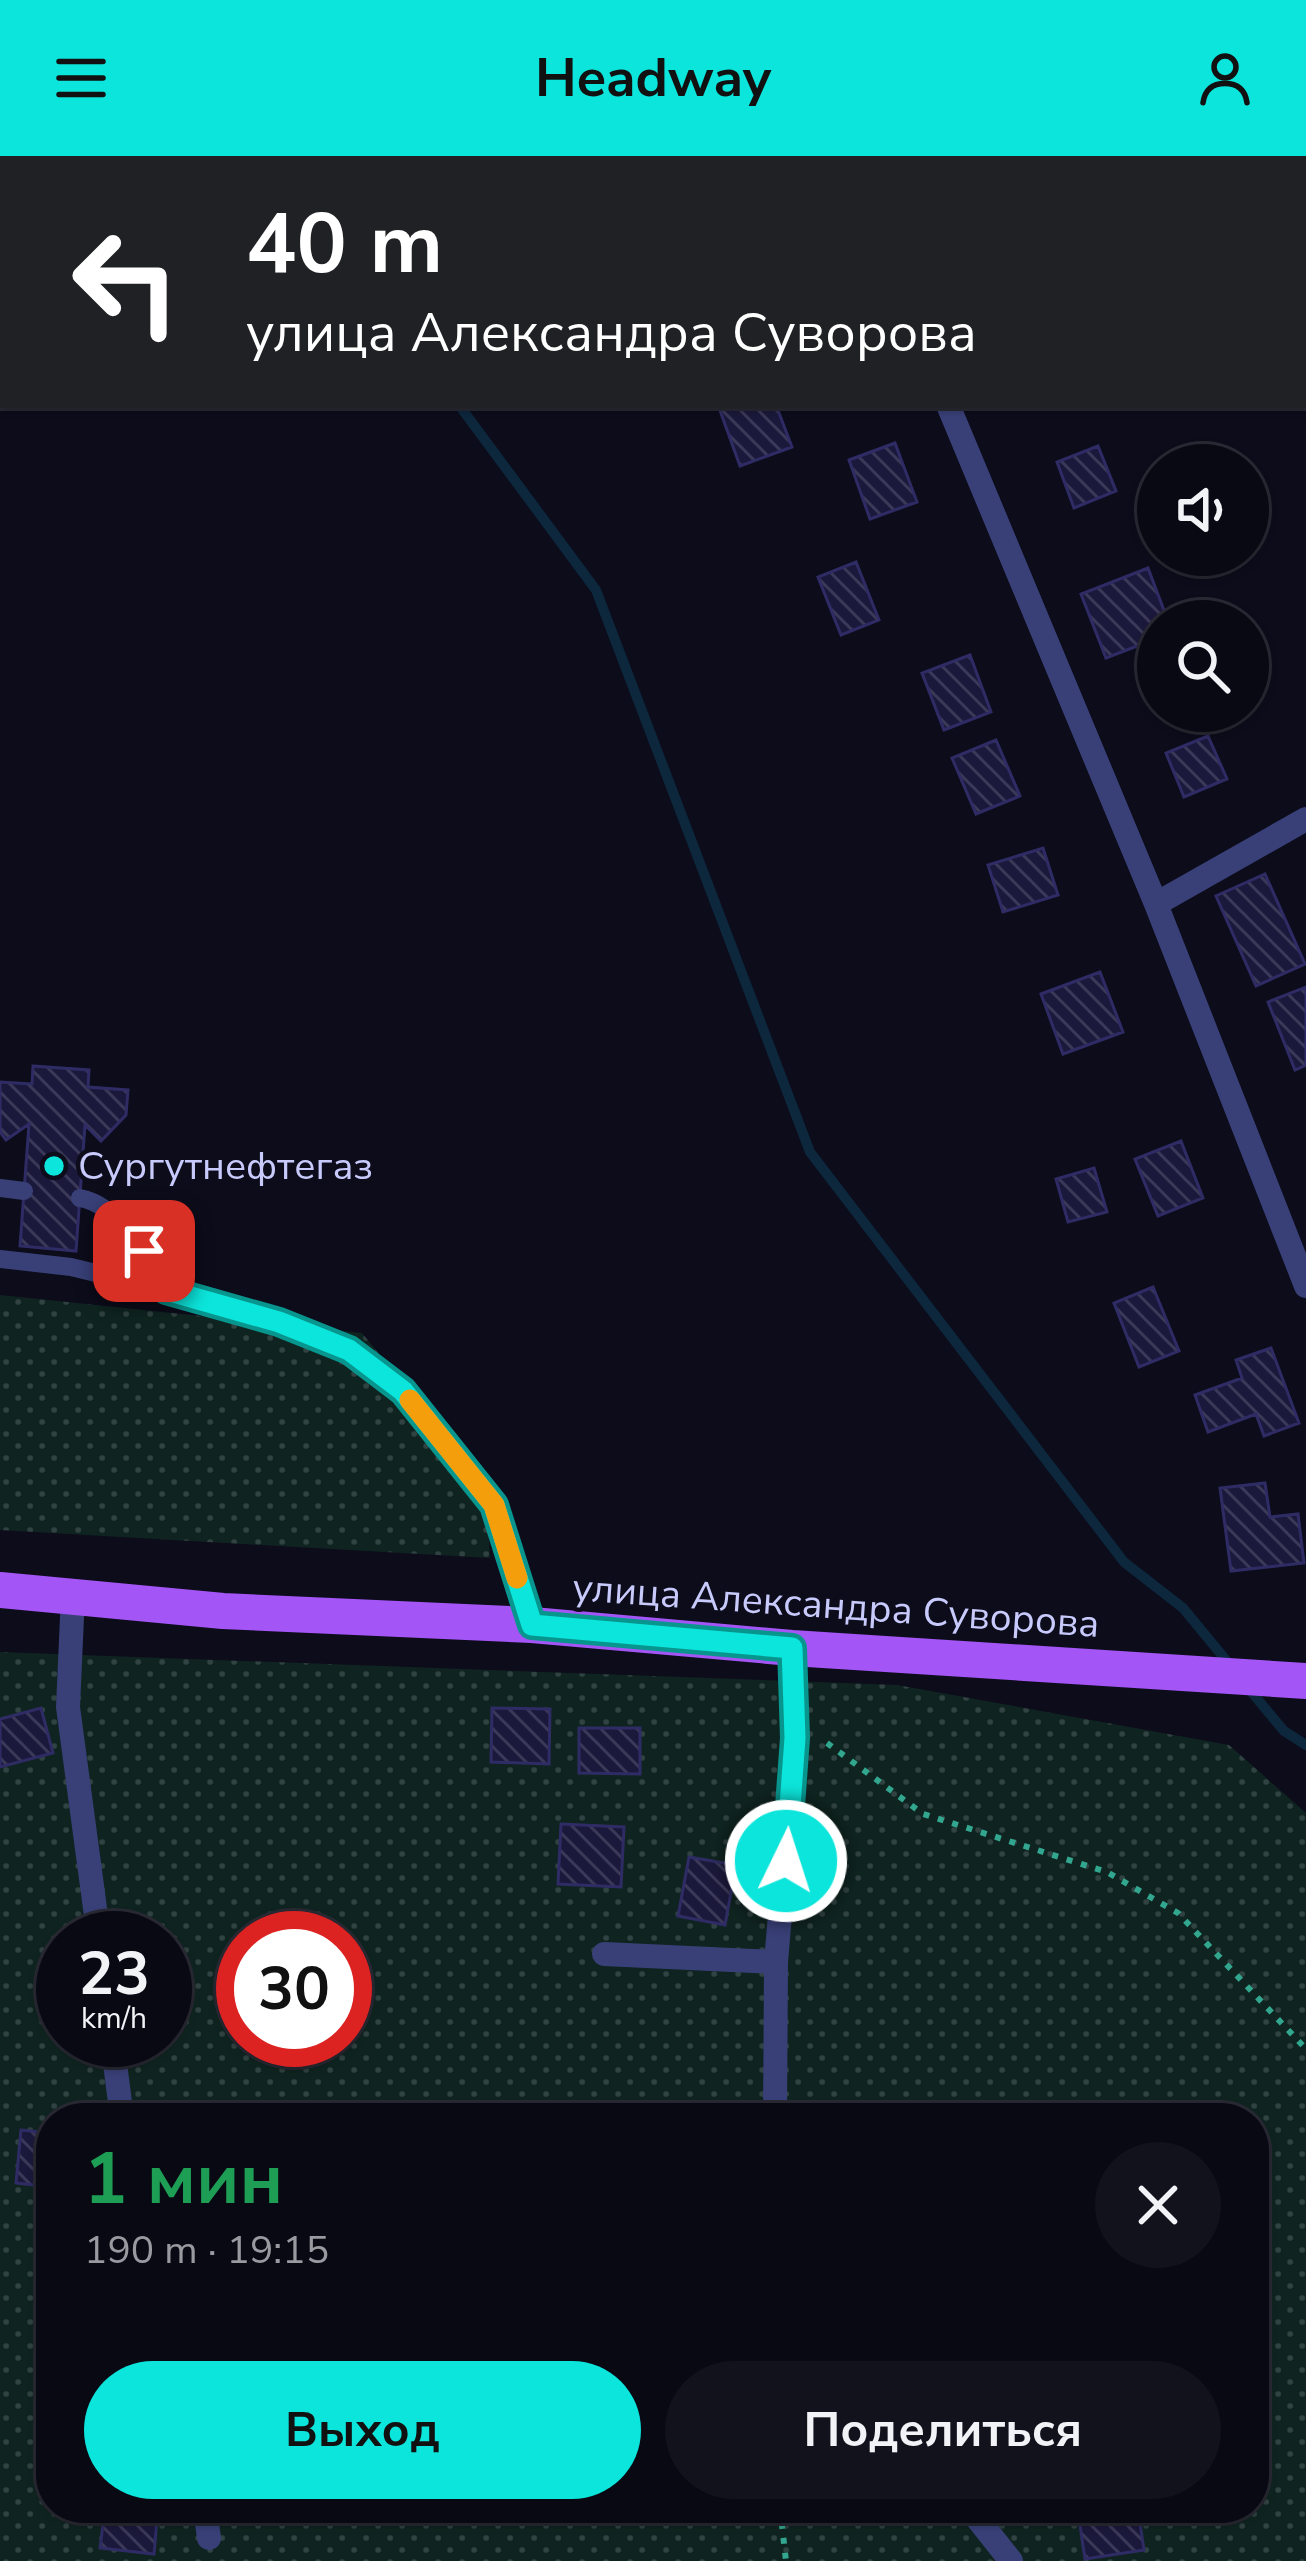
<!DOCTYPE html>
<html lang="ru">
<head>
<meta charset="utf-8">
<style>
	:root { --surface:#090914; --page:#12121d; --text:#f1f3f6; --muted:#999aa0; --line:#292a34; --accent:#0ce5db }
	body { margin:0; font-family:"Nunito Sans",sans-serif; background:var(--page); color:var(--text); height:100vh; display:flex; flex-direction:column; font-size:45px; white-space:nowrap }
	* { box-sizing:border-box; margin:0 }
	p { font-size:39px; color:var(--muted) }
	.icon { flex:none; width:66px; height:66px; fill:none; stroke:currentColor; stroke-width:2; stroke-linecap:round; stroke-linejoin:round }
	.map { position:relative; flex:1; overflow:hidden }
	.panel { position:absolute; left:36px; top:1947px; width:1233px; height:420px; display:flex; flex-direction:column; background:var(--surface); border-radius:48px; box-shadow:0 3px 9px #0004,0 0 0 3px var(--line) }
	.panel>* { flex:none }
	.top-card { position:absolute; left:0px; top:0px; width:1308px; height:252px; box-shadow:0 3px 9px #0004,0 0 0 3px var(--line); background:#202124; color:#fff; overflow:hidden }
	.controls { position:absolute; left:1137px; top:288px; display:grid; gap:24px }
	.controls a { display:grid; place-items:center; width:132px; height:132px; border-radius:50%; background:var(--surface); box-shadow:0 3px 9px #0004,0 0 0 3px var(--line); font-size:60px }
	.speed { position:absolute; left:36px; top:1755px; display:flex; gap:24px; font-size:60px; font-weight:700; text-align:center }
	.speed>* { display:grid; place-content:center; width:156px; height:156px; border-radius:50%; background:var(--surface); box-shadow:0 3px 9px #0004,0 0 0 3px var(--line); line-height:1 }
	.speed small { font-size:30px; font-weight:400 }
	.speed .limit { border:18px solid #d22; background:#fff; color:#111 }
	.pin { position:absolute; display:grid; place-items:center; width:102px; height:102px; color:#fff; margin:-51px; border-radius:24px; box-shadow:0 6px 18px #0006 }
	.me { position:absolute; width:132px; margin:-66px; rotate:4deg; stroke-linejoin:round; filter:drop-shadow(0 0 9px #0008) }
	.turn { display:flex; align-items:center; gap:42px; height:252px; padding:0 48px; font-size:54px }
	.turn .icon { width:156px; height:156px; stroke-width:2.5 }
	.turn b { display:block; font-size:84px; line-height:102px }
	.round { display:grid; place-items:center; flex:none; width:126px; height:126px; border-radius:63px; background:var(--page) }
	.headline { display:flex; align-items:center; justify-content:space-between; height:204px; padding:0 48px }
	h1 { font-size:72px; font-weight:700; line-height:90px; color:#1e9e55 }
	.action { display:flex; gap:24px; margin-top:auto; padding:24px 48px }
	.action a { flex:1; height:138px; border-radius:72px; background:var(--accent); color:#111; font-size:48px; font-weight:700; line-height:138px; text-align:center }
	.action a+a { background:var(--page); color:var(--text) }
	header { display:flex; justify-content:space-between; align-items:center; height:156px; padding:0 48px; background:var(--accent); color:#111; font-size:54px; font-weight:700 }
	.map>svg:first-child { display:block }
</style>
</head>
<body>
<header><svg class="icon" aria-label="menu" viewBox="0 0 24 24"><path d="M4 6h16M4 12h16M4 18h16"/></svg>Headway<svg class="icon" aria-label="person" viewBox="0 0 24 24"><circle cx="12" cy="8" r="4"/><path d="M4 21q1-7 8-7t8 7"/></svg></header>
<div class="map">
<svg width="1306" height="2405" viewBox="0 0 1306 2405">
	<defs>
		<pattern id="grass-dots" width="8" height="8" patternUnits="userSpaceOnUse" patternTransform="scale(3)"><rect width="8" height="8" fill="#0f2420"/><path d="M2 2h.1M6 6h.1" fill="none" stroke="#304241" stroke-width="1.8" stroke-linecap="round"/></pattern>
		<pattern id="building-back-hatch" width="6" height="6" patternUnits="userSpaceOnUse" patternTransform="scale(3)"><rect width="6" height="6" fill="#1b193b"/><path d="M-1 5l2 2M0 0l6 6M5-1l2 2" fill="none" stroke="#3b3958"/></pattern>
	</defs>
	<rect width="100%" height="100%" fill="#0c0c1b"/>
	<path fill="url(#grass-dots)" fill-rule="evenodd" d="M 0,1139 L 362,1177 L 435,1266 L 486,1342 L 490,1402 L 0,1374 Z
		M 0,1496 L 897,1529 L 1229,1589 L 1306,1657 L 1306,2405 L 0,2405 ZM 63,1782 L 165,1782 L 165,1884 L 63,1884 ZM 243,1782 L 345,1782 L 345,1884 L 243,1884 ZM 51,1962 L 1254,1962 L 1254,2352 L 51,2352 Z"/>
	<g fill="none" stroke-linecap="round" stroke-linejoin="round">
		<path stroke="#0d273d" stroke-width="10" d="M 280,0 L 282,3
			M 459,249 L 596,434 L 810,996 L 1124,1406 L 1183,1452 L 1230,1509
			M 1249,1533 L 1284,1575 L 1306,1589"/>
	</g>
	<path fill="url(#building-back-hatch)" stroke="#2f2c65" stroke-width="3" d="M 1042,0 L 1089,0 L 1090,3 L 1043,3 Z
		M 718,249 L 776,249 L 792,291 L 740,310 Z
		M 895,287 L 917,346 L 870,363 L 849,304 Z
		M 1098,290 L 1116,335 L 1074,352 L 1057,306 Z
		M 856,406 L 879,464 L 841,479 L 818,421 Z
		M 1148,412 L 1168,465 L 1158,465 L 1158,482 L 1106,502 L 1081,438 Z
		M 970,499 L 991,556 L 944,574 L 922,517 Z
		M 1208,580 L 1227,623 L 1184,641 L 1166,597 Z
		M 996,584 L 1020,640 L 976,658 L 952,602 Z
		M 1043,692 L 1058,739 L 1003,756 L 988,709 Z
		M 1265,718 L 1305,808 L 1256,830 L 1216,740 Z
		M 1100,816 L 1123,876 L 1063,898 L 1041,838 Z
		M 1306,831 L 1306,909 L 1295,914 L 1268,846 Z
		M 33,910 L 89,914 L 88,931 L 128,934 L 126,959 L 101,985 L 85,969 L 76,1095 L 20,1090 L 29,968 L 6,984 L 0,976 L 0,926 L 32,928 Z
		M 1181,985 L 1203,1042 L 1158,1060 L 1135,1003 Z
		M 1094,1012 L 1107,1056 L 1068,1066 L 1056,1023 Z
		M 1153,1131 L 1179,1195 L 1139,1211 L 1114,1147 Z
		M 1271,1192 L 1299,1267 L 1264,1280 L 1256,1258 L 1208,1276 L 1195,1239 L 1242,1222 L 1236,1204 Z
		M 1265,1327 L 1270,1361 L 1298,1358 L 1304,1407 L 1231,1415 L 1220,1332 Z
		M 41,1552 L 53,1597 L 0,1611 L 0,1563 Z
		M 492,1552 L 550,1553 L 549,1608 L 491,1606 Z
		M 579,1572 L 640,1572 L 640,1618 L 579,1617 Z
		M 561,1668 L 624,1671 L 621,1731 L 558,1728 Z
		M 689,1701 L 736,1709 L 725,1769 L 678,1760 Z
		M 21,1974 L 51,1977 L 51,2031 L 16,2027 Z
		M 105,2352 L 158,2352 L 154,2398 L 100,2392 Z
		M 1138,2354 L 1144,2394 L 1085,2403 L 1079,2363 Z"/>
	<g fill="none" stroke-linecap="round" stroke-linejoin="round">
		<path stroke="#32a68e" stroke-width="6" stroke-dasharray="6 9" stroke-linecap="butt" d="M 827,1587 L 923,1658 L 1107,1716 L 1178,1757 L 1306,1893
			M 780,2352 L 786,2405"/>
		<path stroke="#394078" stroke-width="18" d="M 0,1032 L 24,1035
			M 80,1042 C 119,1049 148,1101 166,1134
			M 0,1103 L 71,1111 L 166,1134 L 279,1166 L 349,1194 L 403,1235 L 494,1349 L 532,1469"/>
		<path stroke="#394078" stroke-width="24" d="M 844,0 L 845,3
			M 948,249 L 1156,748 L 1306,1130
			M 1156,748 L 1306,663
			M 73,1439 L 68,1551 L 99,1782
			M 604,1798 L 776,1806 L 795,1582 L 792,1492
			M 112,1884 L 122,1962
			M 775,1962 L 776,1806
			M 205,2352 L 209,2382
			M 969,2352 L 1011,2405"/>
		<path stroke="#a355f6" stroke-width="36" d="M 0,1434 L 223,1455 L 532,1469 L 792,1492 L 1306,1525"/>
	</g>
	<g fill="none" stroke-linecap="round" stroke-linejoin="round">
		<defs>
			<path id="route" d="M 144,1095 L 166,1134 L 279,1166 L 349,1194 L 403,1235 L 494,1349 L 532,1469 L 792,1492 L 795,1582 L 786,1705"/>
		</defs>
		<use href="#route" stroke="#08958e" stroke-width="30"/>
		<use href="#route" stroke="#0ce5db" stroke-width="21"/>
		<path stroke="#f59e0b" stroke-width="21" d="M 410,1244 L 494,1349 L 517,1422"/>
	</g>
	<circle fill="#0ce5db" stroke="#0c0c1b" stroke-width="4.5" cx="54" cy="1010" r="12"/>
	<g text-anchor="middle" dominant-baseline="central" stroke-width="9" stroke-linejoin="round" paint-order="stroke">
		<g font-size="39" fill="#c8cafc" stroke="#0c0c1b" text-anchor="start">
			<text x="78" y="1010">Сургутнефтегаз</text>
		</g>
		<g font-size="39" fill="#c8cafc" stroke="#0c0c1b">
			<text transform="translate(836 1450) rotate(4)">улица Александра Суворова</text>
		</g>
	</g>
</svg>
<div class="controls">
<a><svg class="icon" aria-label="sound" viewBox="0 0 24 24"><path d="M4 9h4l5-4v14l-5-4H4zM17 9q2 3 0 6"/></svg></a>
<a><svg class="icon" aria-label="search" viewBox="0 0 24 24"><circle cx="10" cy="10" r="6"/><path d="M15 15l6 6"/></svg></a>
</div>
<div class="speed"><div>23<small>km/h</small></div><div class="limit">30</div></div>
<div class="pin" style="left:144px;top:1095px;background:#d93025"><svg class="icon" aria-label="arrive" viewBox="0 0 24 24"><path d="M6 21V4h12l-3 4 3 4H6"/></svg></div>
<svg class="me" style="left:786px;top:1705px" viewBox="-20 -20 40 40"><circle r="17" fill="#0ce5db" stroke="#fff" stroke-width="3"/><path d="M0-11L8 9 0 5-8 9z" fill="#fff"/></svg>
<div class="top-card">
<div class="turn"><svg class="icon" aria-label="left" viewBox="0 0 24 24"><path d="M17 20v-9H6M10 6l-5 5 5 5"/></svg><div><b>40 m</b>улица Александра Суворова</div></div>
</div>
<section class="panel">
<div class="headline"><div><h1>1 мин</h1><p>190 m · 19:15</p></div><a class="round"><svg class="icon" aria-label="close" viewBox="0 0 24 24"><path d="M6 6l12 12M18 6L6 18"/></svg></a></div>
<div class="action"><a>Выход</a><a>Поделиться</a></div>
</section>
</div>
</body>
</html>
